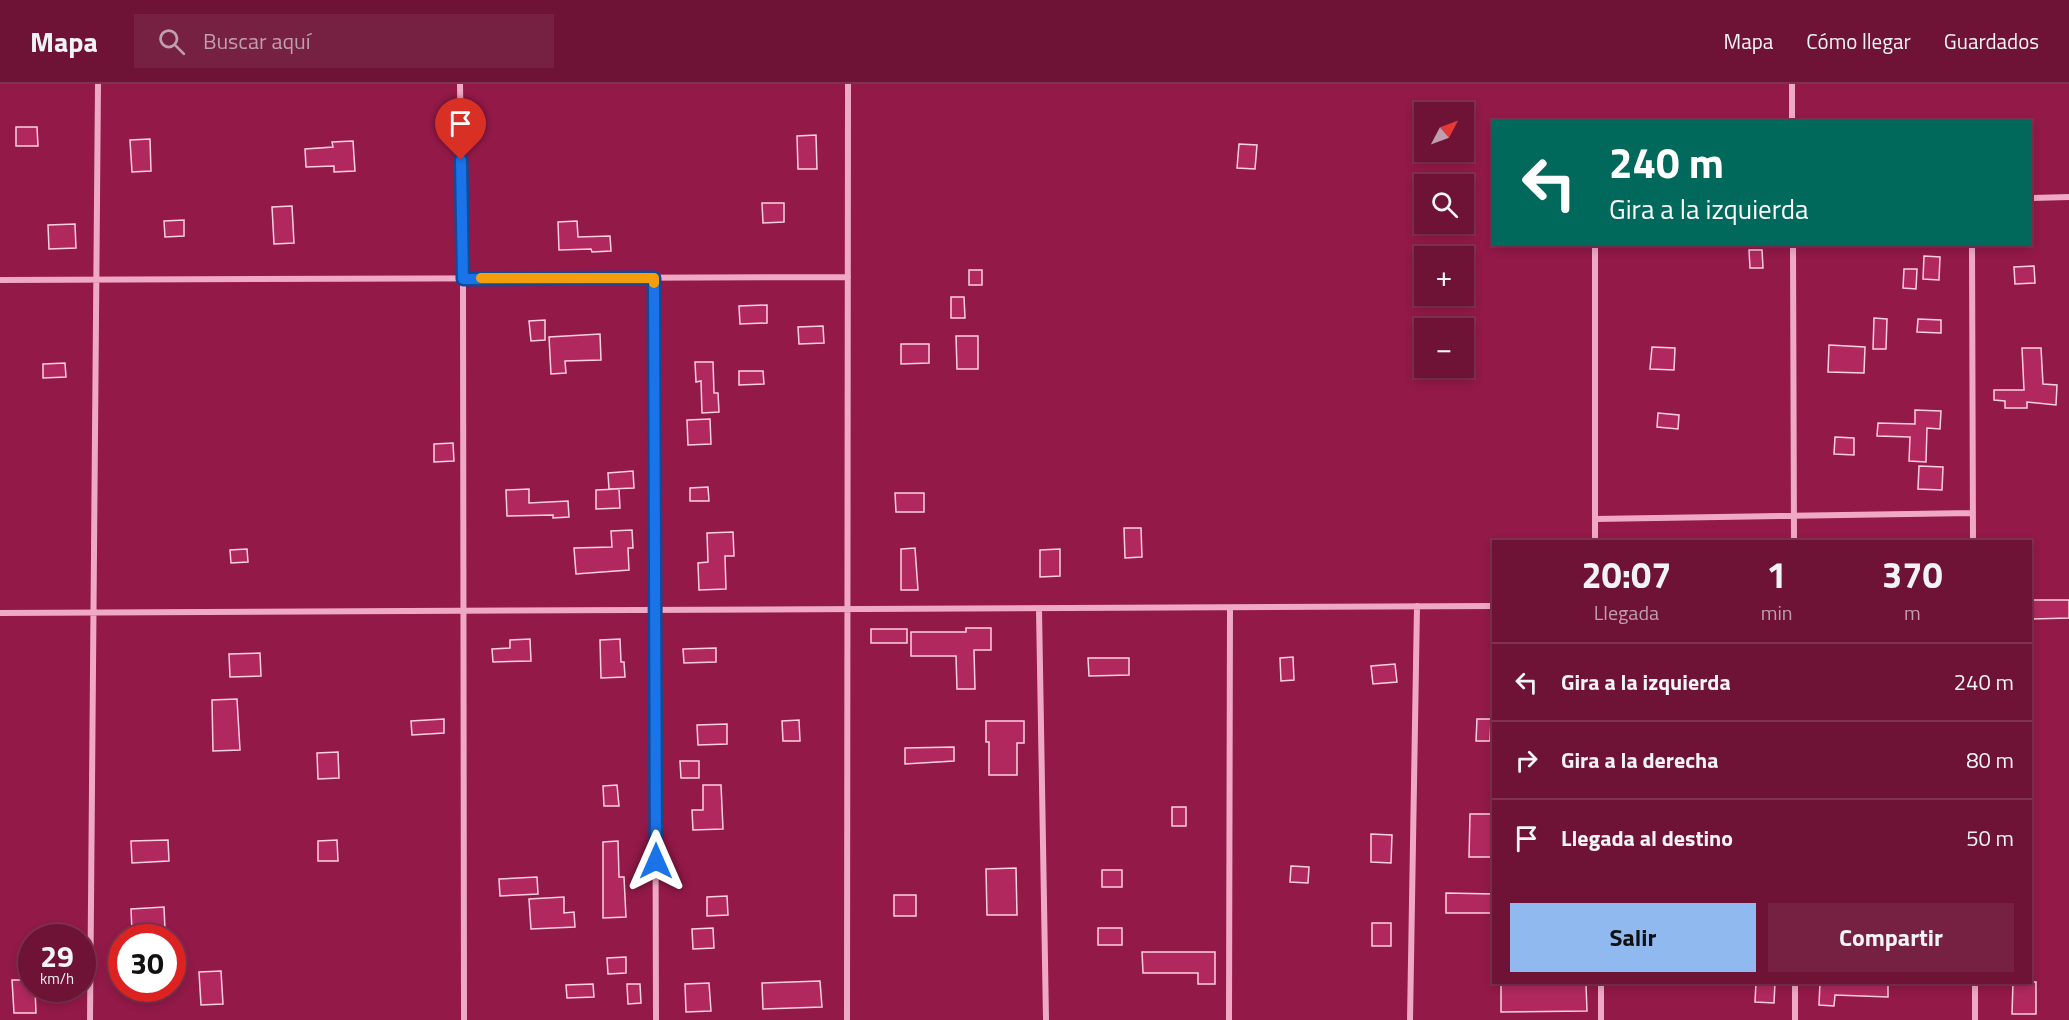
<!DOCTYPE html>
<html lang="es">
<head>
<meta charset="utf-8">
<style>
	:root { --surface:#6e1336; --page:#762042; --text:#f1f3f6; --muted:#bf9ead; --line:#803251; --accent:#90b9f0 }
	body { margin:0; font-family:"Titillium Web",sans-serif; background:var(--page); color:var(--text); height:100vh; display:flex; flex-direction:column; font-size:22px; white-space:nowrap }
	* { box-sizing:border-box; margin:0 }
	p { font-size:20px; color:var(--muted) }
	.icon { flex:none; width:33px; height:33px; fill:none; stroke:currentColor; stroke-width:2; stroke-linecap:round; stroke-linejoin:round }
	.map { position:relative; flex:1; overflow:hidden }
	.side { position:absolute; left:1492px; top:456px; width:540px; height:444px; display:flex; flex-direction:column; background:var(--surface); border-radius:0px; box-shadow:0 3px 9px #0003,0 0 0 2px var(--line) }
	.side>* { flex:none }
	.hud { position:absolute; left:1492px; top:36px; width:540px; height:126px; border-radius:0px; box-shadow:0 3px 9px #0003,0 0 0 2px var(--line); background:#00695c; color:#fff; overflow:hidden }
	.needle { width:39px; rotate:49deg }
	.fabs { position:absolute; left:1414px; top:18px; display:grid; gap:12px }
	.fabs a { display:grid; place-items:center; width:60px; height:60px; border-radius:0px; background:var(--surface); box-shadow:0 3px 9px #0003,0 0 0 2px var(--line); font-size:30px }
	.speed { position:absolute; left:18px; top:840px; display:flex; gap:12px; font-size:30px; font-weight:700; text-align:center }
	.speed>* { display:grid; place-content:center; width:78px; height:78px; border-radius:50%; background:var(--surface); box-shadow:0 3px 9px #0003,0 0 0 2px var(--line); line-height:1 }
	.speed small { font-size:15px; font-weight:400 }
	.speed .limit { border:9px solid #d22; background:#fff; color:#111 }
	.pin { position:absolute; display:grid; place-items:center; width:51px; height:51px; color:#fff; margin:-62px -26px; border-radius:50% 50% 50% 0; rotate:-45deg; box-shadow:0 0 6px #0007 }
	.pin .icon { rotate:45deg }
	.me { position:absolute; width:66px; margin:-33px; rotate:0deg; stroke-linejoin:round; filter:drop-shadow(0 0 4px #0008) }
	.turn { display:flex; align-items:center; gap:21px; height:126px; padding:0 18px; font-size:27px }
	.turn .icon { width:78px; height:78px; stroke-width:2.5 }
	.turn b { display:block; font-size:42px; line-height:51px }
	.eta { display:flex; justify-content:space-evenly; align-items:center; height:102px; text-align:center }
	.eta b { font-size:36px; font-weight:700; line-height:42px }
	.primary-button { display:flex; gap:12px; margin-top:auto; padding:12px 18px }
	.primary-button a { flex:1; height:69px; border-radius:0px; background:var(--accent); color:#111; font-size:24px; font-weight:700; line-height:69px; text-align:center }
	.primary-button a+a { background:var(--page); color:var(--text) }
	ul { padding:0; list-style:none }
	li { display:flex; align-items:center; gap:18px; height:78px; padding:0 18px; border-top:2px solid var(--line) }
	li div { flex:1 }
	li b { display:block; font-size:22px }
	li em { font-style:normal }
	header { display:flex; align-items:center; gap:36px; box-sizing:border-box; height:84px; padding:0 30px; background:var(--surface); border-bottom:2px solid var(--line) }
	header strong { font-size:28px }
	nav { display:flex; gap:33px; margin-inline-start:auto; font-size:21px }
	.search { width:420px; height:54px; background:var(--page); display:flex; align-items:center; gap:15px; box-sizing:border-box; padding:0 21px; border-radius:0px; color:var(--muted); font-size:22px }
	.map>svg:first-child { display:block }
</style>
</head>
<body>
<header>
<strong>Mapa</strong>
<div class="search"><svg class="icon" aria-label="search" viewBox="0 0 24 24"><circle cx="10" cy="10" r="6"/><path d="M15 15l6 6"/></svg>Buscar aquí</div>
<nav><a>Mapa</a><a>Cómo llegar</a><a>Guardados</a></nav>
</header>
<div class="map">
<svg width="2069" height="936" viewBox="0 0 2069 936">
	<rect width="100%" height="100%" fill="#921948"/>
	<path fill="#b0285e" stroke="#fbd0e1" stroke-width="1.5" d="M 16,43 L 37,43 L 38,62 L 16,62 Z
		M 816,51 L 817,85 L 798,85 L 797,52 Z
		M 150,55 L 151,87 L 132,88 L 130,56 Z
		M 353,57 L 355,87 L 334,88 L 334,82 L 306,83 L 305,65 L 333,63 L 332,58 Z
		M 1239,60 L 1257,61 L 1255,85 L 1237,84 Z
		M 762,119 L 784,119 L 784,138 L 763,139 Z
		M 292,122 L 294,159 L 274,160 L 272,123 Z
		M 184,136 L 184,152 L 165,153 L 164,137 Z
		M 577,137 L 578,153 L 610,152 L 611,167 L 592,168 L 591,165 L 559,166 L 558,138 Z
		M 75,140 L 76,164 L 49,165 L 48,141 Z
		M 1749,166 L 1762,166 L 1763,184 L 1750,184 Z
		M 1924,172 L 1940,173 L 1939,196 L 1923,195 Z
		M 2034,182 L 2035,199 L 2015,200 L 2014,183 Z
		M 1904,185 L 1917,185 L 1916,205 L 1903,204 Z
		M 969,186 L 982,186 L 982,201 L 969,201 Z
		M 951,213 L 964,213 L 965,234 L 951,234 Z
		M 767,221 L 767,239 L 740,240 L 739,222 Z
		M 1874,234 L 1887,235 L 1886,265 L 1873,265 Z
		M 1918,235 L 1941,236 L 1941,249 L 1917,248 Z
		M 545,236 L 545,256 L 531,257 L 529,237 Z
		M 823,242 L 824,259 L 799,260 L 798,243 Z
		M 600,250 L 601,276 L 565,277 L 566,289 L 551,290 L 549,253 Z
		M 956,252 L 978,252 L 978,285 L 957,285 Z
		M 901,260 L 929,260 L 929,279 L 901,280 Z
		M 1829,261 L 1865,263 L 1864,289 L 1828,288 Z
		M 1652,263 L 1675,264 L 1674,286 L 1650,285 Z
		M 2022,264 L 2041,264 L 2043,300 L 2057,301 L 2056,321 L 2027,318 L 2027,324 L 2005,324 L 2005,317 L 1994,316 L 1994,306 L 2024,306 Z
		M 695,278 L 713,278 L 714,309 L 718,309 L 719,328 L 702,329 L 701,297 L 696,298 Z
		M 65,279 L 66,293 L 43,294 L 43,280 Z
		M 739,287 L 763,287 L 764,300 L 739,301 Z
		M 1915,326 L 1941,327 L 1940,345 L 1927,344 L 1926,378 L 1909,377 L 1910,353 L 1877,352 L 1878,339 L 1915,340 Z
		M 1658,329 L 1679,331 L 1678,345 L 1657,343 Z
		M 710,335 L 711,360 L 688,361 L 687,336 Z
		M 1835,353 L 1854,354 L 1854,371 L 1834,370 Z
		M 453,359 L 454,377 L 434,378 L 434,360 Z
		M 1919,382 L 1943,383 L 1942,406 L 1918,405 Z
		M 633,387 L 634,404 L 609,405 L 608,389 Z
		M 708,403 L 709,417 L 690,417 L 690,404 Z
		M 529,405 L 529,419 L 568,417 L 569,433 L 553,434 L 553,431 L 507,432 L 506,406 Z
		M 619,405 L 620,424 L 596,425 L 596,406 Z
		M 895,409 L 924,409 L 924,428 L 896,428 Z
		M 1124,444 L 1141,444 L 1142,473 L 1125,474 Z
		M 632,446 L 633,464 L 628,464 L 629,486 L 576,490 L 574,464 L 612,463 L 611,447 Z
		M 733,448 L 734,472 L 725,472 L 726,505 L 699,506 L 698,479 L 708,478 L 707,449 Z
		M 915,464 L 918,506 L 901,506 L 901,465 Z
		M 247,465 L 248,478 L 231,479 L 230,466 Z
		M 1060,465 L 1060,492 L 1040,493 L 1040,466 Z
		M 2031,516 L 2069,516 L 2069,534 L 2031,535 Z
		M 966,544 L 991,544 L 991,566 L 974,566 L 975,605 L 957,605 L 956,572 L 911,572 L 911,548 L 966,548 Z
		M 871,545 L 907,545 L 907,559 L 871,559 Z
		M 530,555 L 531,577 L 493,578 L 492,565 L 510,564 L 510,556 Z
		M 620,555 L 621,578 L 624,578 L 625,593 L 601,594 L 600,556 Z
		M 716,564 L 716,578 L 684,579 L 683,565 Z
		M 260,569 L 261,592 L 230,593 L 229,570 Z
		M 1293,573 L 1294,596 L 1281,597 L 1280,574 Z
		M 1088,574 L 1129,574 L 1129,591 L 1089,592 Z
		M 1395,580 L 1397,598 L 1373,600 L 1371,582 Z
		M 237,615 L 240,666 L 213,667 L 212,616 Z
		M 444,635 L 444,649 L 412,651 L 411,637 Z
		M 1477,635 L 1491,635 L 1490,657 L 1476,657 Z
		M 799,636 L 800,657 L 783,657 L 782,637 Z
		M 986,637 L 1024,637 L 1024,659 L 1017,659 L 1017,691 L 989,691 L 989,658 L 986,658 Z
		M 727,640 L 727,660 L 698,661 L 697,641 Z
		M 954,663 L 954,677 L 905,680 L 905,664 Z
		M 338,668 L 339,694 L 318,695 L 317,669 Z
		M 680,677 L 699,677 L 699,694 L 681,694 Z
		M 617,701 L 619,722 L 604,722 L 603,702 Z
		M 703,701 L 721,701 L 723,745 L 693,746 L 692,726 L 703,726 Z
		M 1172,723 L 1186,723 L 1186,742 L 1172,742 Z
		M 1470,730 L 1491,730 L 1491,773 L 1469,773 Z
		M 1371,750 L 1392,751 L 1391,779 L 1371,778 Z
		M 168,756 L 169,777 L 132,779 L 131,757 Z
		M 337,756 L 338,777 L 318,777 L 318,757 Z
		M 618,757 L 619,793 L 624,793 L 626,833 L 603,834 L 603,758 Z
		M 1291,782 L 1309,783 L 1308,799 L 1290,798 Z
		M 1016,784 L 1017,831 L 987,831 L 986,785 Z
		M 1102,786 L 1122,786 L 1122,803 L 1102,803 Z
		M 537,793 L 538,810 L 500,812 L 499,795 Z
		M 1446,809 L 1494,810 L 1494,829 L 1446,829 Z
		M 894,811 L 916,811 L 916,832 L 894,832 Z
		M 727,812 L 728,831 L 707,832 L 707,813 Z
		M 564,813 L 564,829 L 574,828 L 575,843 L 531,845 L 529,815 Z
		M 164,823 L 165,846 L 132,848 L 131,825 Z
		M 1372,839 L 1391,839 L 1391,862 L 1372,862 Z
		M 713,844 L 714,864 L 693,865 L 692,845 Z
		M 1098,844 L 1122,844 L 1122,861 L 1098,861 Z
		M 1142,868 L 1215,868 L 1215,900 L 1198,900 L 1198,889 L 1143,889 Z
		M 626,873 L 626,889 L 608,890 L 607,874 Z
		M 221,887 L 223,920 L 201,921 L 199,888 Z
		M 12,896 L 32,896 L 32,904 L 35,904 L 36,929 L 14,929 Z
		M 820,897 L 822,923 L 763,925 L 762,899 Z
		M 1756,898 L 1775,898 L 1774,919 L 1755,918 Z
		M 1820,898 L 1888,899 L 1888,913 L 1835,911 L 1834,922 L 1819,921 Z
		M 2013,898 L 2036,898 L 2036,930 L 2012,930 Z
		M 709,899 L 711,927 L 686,928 L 685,900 Z
		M 593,900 L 594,913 L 567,914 L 566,901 Z
		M 627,900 L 640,900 L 641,919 L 628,920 Z
		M 1501,900 L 1586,900 L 1587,927 L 1501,928 Z"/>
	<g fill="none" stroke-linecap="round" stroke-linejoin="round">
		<path stroke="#efa9c5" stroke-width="6" d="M 460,0 L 463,195 L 464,936
			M 1792,0 L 1792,38
			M 2031,114 L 2069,113
			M 1595,160 L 1595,458
			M 1793,160 L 1794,458
			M 1972,160 L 1973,458
			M 654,194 L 656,936
			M 0,196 L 848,193
			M 1595,435 L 1973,429
			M 1039,525 L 1046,936
			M 0,529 L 1494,522
			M 1601,898 L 1601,936
			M 1795,898 L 1795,936
			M 1975,898 L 1975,936
			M 90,936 L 98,0
			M 847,936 L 848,0
			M 1229,936 L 1230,524
			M 1410,936 L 1417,522"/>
	</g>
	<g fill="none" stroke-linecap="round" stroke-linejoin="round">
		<defs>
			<path id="route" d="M 461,76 L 463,195 L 654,194 L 656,777"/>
		</defs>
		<use href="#route" stroke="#114b97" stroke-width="15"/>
		<use href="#route" stroke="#1a73e8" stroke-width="10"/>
		<path stroke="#f59e0b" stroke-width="10" d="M 481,194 L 654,194 L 654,199"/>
	</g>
</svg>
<div class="fabs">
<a><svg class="needle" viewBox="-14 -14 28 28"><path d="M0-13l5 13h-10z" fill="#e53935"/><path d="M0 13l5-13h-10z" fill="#bf9ead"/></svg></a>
<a><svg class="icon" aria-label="search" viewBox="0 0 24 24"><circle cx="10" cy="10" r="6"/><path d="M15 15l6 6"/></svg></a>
<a>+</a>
<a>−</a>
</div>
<div class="speed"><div>29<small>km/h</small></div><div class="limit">30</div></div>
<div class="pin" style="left:461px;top:76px;background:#d93025"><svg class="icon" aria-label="arrive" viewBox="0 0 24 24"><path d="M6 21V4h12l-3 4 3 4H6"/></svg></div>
<svg class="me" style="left:656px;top:777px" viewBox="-20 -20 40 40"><path d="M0-17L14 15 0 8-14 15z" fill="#1a73e8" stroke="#fff" stroke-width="4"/></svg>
<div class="hud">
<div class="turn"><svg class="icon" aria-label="left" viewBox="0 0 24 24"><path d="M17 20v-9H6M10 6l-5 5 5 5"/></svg><div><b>240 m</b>Gira a la izquierda</div></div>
</div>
<section class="side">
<div class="eta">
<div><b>20:07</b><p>Llegada</p></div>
<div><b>1</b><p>min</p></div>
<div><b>370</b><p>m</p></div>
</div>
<ul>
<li><svg class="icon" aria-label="left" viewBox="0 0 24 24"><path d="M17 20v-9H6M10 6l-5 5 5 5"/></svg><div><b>Gira a la izquierda</b></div><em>240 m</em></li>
<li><svg class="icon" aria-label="right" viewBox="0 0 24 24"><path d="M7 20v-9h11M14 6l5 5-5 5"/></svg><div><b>Gira a la derecha</b></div><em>80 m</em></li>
<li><svg class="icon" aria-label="arrive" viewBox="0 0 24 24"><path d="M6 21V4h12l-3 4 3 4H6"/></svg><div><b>Llegada al destino</b></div><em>50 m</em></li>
</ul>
<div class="primary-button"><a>Salir</a><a>Compartir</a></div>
</section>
</div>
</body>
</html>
